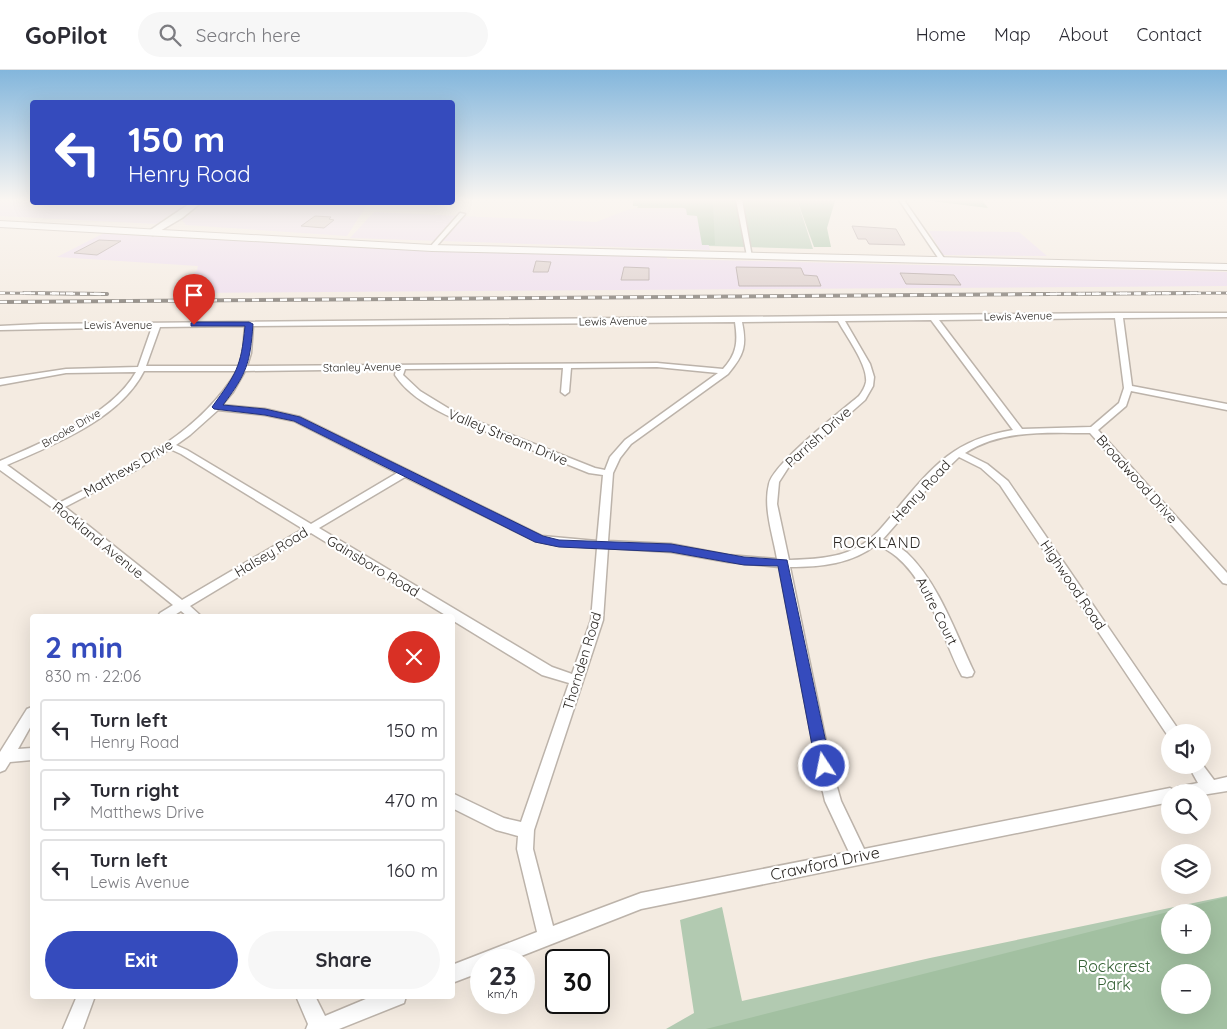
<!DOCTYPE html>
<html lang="en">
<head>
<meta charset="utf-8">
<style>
	:root { --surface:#fff; --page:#f7f7f7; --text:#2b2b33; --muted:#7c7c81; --line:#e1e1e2; --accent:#354bbd }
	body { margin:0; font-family:Quicksand,sans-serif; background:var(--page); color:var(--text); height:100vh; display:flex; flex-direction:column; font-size:19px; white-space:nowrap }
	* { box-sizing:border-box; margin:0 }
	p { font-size:16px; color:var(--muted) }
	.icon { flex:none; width:28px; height:28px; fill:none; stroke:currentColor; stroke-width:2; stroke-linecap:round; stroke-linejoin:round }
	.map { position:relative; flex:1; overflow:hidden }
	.details { position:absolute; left:30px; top:544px; width:425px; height:385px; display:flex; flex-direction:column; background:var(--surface); border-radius:5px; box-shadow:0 5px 20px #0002 }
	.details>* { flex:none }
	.banner { position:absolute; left:30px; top:30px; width:425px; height:105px; border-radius:5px; box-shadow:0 5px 20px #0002; background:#354bbd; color:#fff; overflow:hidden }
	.tools { position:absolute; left:1161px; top:654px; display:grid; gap:10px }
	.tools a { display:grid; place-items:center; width:50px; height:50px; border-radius:50%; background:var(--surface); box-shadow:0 5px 20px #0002; font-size:25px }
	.speed { position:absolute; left:470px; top:879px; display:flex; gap:10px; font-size:25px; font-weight:700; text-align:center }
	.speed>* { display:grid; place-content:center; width:65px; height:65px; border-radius:50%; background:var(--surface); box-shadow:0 5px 20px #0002; line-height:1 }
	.speed small { font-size:12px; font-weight:400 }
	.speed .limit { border:2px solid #111; border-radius:8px; background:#fff; color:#111 }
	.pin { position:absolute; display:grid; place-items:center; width:42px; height:42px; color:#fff; margin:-51px -21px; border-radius:50% 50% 50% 0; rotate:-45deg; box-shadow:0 0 5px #0007 }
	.pin .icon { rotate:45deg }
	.me { position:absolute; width:55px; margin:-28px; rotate:349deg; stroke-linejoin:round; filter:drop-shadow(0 0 4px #0008) }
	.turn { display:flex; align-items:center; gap:18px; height:105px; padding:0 15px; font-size:22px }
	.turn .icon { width:65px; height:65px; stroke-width:2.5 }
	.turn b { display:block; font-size:35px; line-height:42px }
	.round { display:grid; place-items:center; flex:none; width:52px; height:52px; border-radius:26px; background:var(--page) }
	.summary { display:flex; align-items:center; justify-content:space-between; height:85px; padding:0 15px }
	h1 { font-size:30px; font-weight:800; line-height:38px; color:var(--accent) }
	.button { display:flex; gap:10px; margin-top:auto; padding:10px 15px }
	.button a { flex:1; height:58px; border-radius:30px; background:var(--accent); color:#fff; font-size:20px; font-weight:800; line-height:58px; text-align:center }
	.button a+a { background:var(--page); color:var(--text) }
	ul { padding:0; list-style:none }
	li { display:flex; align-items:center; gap:15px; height:62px; margin:0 10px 8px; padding:0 5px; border:2px solid var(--line); border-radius:5px }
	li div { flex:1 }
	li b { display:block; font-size:19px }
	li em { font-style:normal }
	header { display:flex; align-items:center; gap:30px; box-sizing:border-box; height:70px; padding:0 25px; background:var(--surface); border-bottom:1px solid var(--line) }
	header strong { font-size:24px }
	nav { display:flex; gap:28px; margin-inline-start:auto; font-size:18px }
	.search { width:350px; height:45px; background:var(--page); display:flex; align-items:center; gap:12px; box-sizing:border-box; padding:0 18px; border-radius:28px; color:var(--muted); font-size:19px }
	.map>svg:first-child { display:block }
</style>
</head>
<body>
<header>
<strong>GoPilot</strong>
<div class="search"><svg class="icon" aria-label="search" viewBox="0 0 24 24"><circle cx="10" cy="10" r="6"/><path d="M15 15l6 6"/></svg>Search here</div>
<nav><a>Home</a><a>Map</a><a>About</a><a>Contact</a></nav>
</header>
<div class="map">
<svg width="1227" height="959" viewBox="0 0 1227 959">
	<rect width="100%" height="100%" fill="#f4ebe1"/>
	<path fill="#eddcee" d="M 0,130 L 32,130 L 32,132 L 189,133 L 156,154 L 0,146 Z
		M 238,132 L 368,133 L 347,166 L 186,155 L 182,150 L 207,133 Z
		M 637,138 L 695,138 L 701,145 L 710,180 L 350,168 L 374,142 L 596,152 L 627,140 Z
		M 929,161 L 1019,162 L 1047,186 L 943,185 Z
		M 104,163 L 667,186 L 667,189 L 1227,202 L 1227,216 L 176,223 L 197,200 L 198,196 L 57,187 Z"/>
	<path fill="#b2cab1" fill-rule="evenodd" d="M 642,130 L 797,130 L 813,179 L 709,176 L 701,145 L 695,138 L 637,138 Z
		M 1227,826 L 1227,959 L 666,959 L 694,943 L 680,850 L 722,837 L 742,931 L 930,888 ZM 1170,842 L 1202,842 L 1202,875 L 1170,875 ZM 1170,902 L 1202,902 L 1202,935 L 1170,935 Z"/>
	<path fill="#a2c0a1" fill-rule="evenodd" d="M 633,130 L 708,130 L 713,135 L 715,175 L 702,175 L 697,146 L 687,145 L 686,139 L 682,137 L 633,136 Z
		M 797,130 L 835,131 L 827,158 L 831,177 L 814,177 Z
		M 923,130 L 982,130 L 988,138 Z
		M 1227,827 L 1227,959 L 706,959 ZM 1170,842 L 1202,842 L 1202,875 L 1170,875 ZM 1170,902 L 1202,902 L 1202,935 L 1170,935 Z"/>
	<path fill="#dacbc9" stroke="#aa9b9a" d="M 315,146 L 331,147 L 329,149 L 334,150 L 324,158 L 301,156 Z
		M 852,156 L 896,159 L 905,175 L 869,174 L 866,169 L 858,169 Z
		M 99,170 L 121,171 L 97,185 L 74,183 Z
		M 536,191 L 551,192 L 548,202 L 533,202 Z
		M 624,197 L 649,198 L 649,210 L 621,210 Z
		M 736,197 L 801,198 L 804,205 L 817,206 L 821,216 L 739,216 Z
		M 900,203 L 954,205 L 961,215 L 906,214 Z"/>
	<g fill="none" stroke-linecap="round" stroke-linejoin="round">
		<defs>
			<path id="street" d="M 736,130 L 742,130 L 752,187 L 747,186 Z
				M 899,130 L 904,130 L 946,191 L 945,192 L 941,192 Z
				M 460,143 L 465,144 L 434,179 L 430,179 L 430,177 Z
				M 1118,243 L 1227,243 L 1227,247 L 1123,248 L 1132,316 L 1227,334 L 1227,340 L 1131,321 L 1126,336 L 1098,360 L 1227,503 L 1227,514 L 1223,513 L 1090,363 C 1048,363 1002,359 965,383 L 987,394 L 1008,411 L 1180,662 L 1170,662 L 1170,667 L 1168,666 L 1000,415 L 981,398 L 959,387 L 934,411 L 883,469 C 891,473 900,477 907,483 C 938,512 956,564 974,602 L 972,606 L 967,607 L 962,606 C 942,568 930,515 897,487 C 891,482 884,478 877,474 C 852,494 821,497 790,497 L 831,696 L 841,731 L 864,779 L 1170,718 L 1176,721 L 1178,717 L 1198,713 L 1188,695 L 1202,694 L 1214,710 L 1227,707 L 1227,721 L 1202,725 L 1202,722 L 1170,722 L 1170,732 L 641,839 L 511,890 L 481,890 L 481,902 L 452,913 L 452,895 L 537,862 L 517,779 L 518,766 L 496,760 L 452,738 L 452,723 L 504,748 L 521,752 L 569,613 L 542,605 L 452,550 L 452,546 L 447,546 L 311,463 L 190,536 L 201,546 L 187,546 L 181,541 L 173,546 L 158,546 L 160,543 L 173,535 L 54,439 L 0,400 L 0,391 C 45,371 111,346 136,302 L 66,303 L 0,315 L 0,309 L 66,299 L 138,297 L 152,257 L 0,260 L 0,256 L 41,254 ZM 1115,248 L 1124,318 L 1119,333 L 1091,357 L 1022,359 L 939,250 ZM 931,250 L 1013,360 C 955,369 933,396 897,439 C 885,454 873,470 856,478 C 835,489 811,489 789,490 L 777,434 L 779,412 L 788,398 L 865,330 L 873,316 L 874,307 L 870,294 L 845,251 ZM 838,251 C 846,266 868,295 866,312 C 865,317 862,322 859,326 C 840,342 774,393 769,414 C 763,438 773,465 777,489 L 728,485 L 671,474 L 608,471 L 613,403 L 620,388 L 631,374 L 728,304 C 744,285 747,276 742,252 ZM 735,252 C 738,272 737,284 723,299 L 657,293 L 247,296 L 251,283 L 253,256 ZM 245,256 L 243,283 L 239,296 L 146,296 L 160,257 ZM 657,297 L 718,303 L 625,370 L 610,387 L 605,400 L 595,398 L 456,343 L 420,321 L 403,305 L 405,299 L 563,298 L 561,322 L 565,325 L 569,322 L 571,298 ZM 396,299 L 395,305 C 417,339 471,355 507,370 C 535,381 562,392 589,403 L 603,405 L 597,471 L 542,466 L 300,347 L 265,339 L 222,335 L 233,322 L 245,301 ZM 144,301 L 237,301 C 197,367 125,399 59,433 L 7,395 C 53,375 120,349 144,301 ZM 218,340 L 265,345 L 294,351 L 397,403 L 311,454 L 187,380 L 176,375 L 190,365 ZM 170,379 L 181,384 L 303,459 L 182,530 L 65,437 L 138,399 ZM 405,407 L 535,471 L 556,475 L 597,478 L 591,550 L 572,604 L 552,597 L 319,458 ZM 608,478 L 671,482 L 728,492 L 779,497 L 817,696 L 825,731 L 849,782 L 641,823 L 553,856 L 533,779 L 534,760 L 603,550 Z
				M 32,637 L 32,654 L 18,679 L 32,678 L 32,690 L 10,692 L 5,700 L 0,702 L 0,682 L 27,639 Z
				M 77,926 L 95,926 L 83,959 L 63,959 Z
				M 296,926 L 315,926 L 325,946 L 373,926 L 406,926 L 404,933 L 339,959 L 306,959 L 308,954 Z"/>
			<path id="secondary" d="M 192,132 L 202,132 L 182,148 L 153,165 L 146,163 Z"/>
			<path id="primary" d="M 0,151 L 432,175 L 1227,194 L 1227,200 L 432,181 L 0,157 Z"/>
		</defs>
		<use href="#street" stroke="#bcb3aa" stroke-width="3"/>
		<use href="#secondary" stroke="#bcb3aa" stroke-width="3"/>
		<use href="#primary" stroke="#bcb3aa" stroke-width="2"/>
		<use href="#street" fill="#fff" fill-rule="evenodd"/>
		<use href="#secondary" fill="#fff" fill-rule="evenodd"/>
		<use href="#primary" fill="#fff" fill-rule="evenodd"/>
		<defs>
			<path id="rail-far1" d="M 0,223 L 107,224
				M 1026,224 L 1227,223"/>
			<path id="rail" d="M 24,223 L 107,224
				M 0,232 L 1197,223"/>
		</defs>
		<use href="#rail-far1" stroke="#7b756e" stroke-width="3"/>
		<use href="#rail" stroke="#7b756e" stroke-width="4"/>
		<use href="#rail-far1" stroke="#fff" stroke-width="2" stroke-dasharray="5" stroke-linecap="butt"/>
		<use href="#rail" stroke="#fff" stroke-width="2.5" stroke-dasharray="7" stroke-linecap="butt"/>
	</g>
	<linearGradient id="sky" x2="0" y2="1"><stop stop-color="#83b6dc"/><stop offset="0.49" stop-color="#faf6f2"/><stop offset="1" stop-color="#faf6f2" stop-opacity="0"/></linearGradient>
	<rect width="1227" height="265" fill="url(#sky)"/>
	<path fill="#354bbd" stroke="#22317b" d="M 194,252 L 249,252 L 253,254 C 250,294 247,303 223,335 L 265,339 L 300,347 L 543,466 L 559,470 L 671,474 L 744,487 L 787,490 L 831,696 L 829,701 L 824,703 L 819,701 L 816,696 L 778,496 L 744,495 L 671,482 L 559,477 L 535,472 L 294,351 L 265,345 L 214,339 L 212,337 C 236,304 241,298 245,256 L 191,256 L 191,253 Z"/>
	<g text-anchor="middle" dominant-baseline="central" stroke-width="4.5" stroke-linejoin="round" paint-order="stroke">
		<g font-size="11" fill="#2c2824" stroke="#fff">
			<text transform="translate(1018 246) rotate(-1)">Lewis Avenue</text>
			<text transform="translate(613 251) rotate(-1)">Lewis Avenue</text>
			<text x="118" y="255">Lewis Avenue</text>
			<text transform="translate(362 297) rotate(-1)">Stanley Avenue</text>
			<text transform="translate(71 358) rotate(-30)">Brooke Drive</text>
		</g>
		<g font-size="14" fill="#2c2824" stroke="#fff">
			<text transform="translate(508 367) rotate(22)">Valley Stream Drive</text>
			<text transform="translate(818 367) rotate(-42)">Parrish Drive</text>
			<text transform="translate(128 398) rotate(-30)">Matthews Drive</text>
			<text transform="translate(1137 409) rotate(48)">Broadwood Drive</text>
			<text transform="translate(921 421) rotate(-47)">Henry Road</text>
			<text transform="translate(98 470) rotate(39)">Rockland Avenue</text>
			<text transform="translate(271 482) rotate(-31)">Halsey Road</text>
			<text transform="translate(373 496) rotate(31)">Gainsboro Road</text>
			<text transform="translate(1073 515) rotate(56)">Highwood Road</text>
			<text transform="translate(937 541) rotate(63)">Autre Court</text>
			<text transform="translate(582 591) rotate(-73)">Thornden Road</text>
		</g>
		<g font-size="15" letter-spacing="1" fill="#2c2824" stroke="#fff">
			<text x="877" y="472">ROCKLAND</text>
		</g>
		<g font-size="16" fill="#2c2824" stroke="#fff">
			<text transform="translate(825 793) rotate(-12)">Crawford Drive</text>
		</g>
		<g font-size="16" fill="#386338" stroke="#fff">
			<text x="1114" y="896">Rockcrest<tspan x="1114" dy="18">Park</tspan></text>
		</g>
	</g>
</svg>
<div class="tools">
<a><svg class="icon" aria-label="sound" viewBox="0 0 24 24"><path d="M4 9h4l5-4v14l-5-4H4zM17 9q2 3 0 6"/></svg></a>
<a><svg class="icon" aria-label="search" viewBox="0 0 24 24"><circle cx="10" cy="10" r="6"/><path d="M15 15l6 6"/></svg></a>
<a><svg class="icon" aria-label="layers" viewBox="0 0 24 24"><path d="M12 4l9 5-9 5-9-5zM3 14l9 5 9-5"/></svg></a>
<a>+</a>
<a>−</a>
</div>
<div class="speed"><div>23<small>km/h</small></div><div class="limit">30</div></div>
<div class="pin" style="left:194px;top:255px;background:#d93025"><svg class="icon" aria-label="arrive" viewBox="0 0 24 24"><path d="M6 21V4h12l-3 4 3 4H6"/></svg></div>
<svg class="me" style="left:824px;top:696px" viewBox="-20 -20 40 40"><circle r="17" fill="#354bbd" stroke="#fff" stroke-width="3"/><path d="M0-11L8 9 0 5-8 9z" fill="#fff"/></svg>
<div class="banner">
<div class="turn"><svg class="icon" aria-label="left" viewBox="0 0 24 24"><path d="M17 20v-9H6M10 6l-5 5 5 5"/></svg><div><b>150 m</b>Henry Road</div></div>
</div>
<section class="details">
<div class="summary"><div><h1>2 min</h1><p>830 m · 22:06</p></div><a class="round" style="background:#d93025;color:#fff"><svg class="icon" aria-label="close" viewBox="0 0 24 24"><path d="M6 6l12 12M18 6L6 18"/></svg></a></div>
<ul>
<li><svg class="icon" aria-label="left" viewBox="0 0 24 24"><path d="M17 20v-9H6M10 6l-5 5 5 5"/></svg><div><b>Turn left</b><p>Henry Road</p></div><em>150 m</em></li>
<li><svg class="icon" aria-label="right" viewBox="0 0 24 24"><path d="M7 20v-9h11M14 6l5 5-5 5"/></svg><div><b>Turn right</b><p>Matthews Drive</p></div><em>470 m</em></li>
<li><svg class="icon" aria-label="left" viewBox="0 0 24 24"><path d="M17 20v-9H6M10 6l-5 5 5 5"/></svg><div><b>Turn left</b><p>Lewis Avenue</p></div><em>160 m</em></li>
</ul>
<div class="button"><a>Exit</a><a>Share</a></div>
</section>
</div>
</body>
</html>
